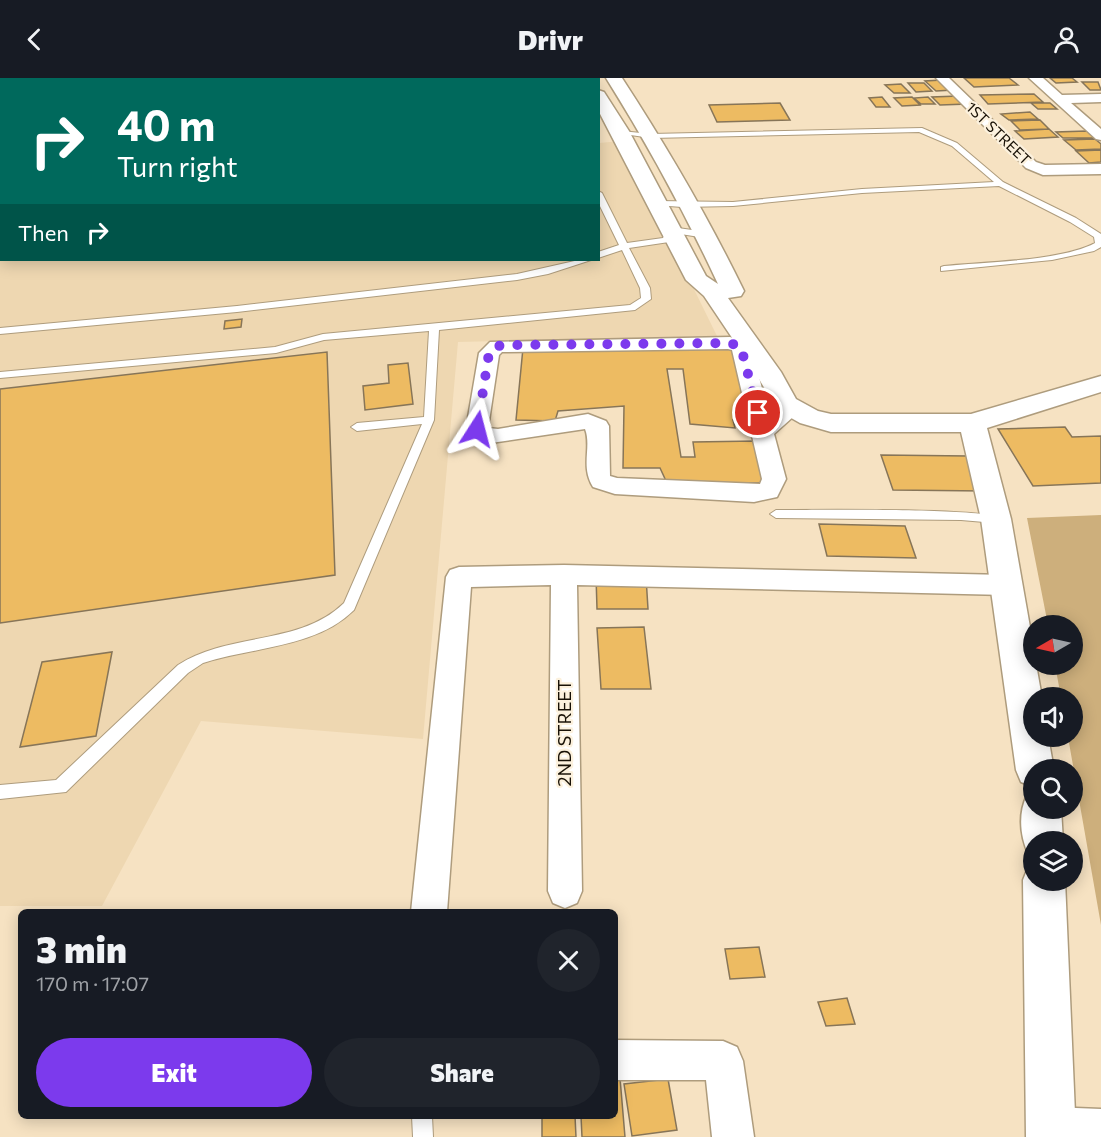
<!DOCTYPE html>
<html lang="en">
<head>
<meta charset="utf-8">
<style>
	:root { --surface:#171b24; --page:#20242c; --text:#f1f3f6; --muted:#9ea1a6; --accent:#7c3aed }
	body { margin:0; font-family:Commissioner,sans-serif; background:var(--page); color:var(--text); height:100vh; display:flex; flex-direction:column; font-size:22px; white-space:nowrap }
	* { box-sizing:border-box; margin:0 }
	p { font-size:20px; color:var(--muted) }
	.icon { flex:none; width:33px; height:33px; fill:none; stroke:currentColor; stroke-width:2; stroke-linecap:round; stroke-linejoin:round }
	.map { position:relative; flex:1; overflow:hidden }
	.side { position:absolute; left:18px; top:831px; width:600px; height:210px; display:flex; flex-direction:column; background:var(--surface); border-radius:9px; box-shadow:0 3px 15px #0003 }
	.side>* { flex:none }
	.hud { position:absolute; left:0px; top:0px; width:600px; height:183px; box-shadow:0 3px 15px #0003; background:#00695c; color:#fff; overflow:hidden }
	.needle { width:39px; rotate:261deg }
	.controls { position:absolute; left:1023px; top:537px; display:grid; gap:12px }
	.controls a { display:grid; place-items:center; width:60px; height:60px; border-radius:50%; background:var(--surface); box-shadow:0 3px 15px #0003; font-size:30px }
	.pin { position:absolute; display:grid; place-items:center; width:51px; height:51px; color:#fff; margin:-26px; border:3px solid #fff; border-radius:50%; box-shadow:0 2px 6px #0007 }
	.me { position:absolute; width:66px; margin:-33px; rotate:9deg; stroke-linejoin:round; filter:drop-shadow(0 0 4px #0008) }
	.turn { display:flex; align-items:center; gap:21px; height:126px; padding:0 18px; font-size:27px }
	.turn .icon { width:78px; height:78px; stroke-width:2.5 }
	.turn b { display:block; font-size:42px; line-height:51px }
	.then { display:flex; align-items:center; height:57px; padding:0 18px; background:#0003; gap:12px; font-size:22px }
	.round { display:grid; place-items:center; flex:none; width:63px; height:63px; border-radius:32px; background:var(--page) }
	.head { display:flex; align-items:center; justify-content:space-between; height:102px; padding:0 18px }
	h1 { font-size:36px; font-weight:800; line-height:45px }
	.button { display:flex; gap:12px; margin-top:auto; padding:12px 18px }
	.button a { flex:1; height:69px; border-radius:36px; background:var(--accent); color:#fff; font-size:24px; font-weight:800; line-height:69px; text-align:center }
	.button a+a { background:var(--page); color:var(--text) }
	header { display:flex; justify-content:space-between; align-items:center; height:78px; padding:0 18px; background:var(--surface); font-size:27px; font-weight:800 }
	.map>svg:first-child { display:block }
</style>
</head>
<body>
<header><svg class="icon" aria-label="back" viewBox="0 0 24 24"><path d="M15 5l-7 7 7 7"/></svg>Drivr<svg class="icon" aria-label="person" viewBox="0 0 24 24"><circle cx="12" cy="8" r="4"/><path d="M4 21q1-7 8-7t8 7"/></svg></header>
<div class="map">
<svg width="1101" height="1059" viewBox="0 0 1101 1059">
	<rect width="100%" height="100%" fill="#f6e2c2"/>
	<path fill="#eed7b1" d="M 0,0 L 588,0 L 588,1 L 2,2 L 0,78 Z
		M 621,63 L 717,258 L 458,264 L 423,661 L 201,643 L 102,828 L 0,828 L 0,109 L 2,182 L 598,182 L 599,65 Z"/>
	<path fill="#cdaf7c" d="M 1101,437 L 1101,847 L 1068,659 L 1072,658 L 1072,620 L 1061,619 L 1055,587 L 1072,586 L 1072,548 L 1048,547 L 1027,440 Z"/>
	<path fill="#edbb62" stroke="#877558" stroke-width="1.5" d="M 964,0 L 1009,0 L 1018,7 L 974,9 Z
		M 1050,0 L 1072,0 L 1077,4 L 1056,5 Z
		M 942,2 L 953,12 L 936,13 L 925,3 Z
		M 1082,4 L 1098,4 L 1101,12 L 1090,12 Z
		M 908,5 L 924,5 L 932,13 L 916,14 Z
		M 901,6 L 910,15 L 894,15 L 885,7 Z
		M 1034,16 L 1043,24 L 988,26 L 980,17 Z
		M 959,18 L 967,26 L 940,27 L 932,19 Z
		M 882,19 L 890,29 L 876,29 L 869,20 Z
		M 912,19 L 920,27 L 902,28 L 894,20 Z
		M 928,19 L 935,26 L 921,26 L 914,20 Z
		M 780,25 L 790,42 L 717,44 L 709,27 Z
		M 1031,25 L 1050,25 L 1057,31 L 1038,31 Z
		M 1030,34 L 1038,41 L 1009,42 L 1001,36 Z
		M 1040,42 L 1049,51 L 1020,52 L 1011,43 Z
		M 1049,51 L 1058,59 L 1024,61 L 1015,53 Z
		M 1087,53 L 1095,60 L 1063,60 L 1056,54 Z
		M 1095,61 L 1101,66 L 1101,71 L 1076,72 L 1064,62 Z
		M 1101,72 L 1101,84 L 1089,85 L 1076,73 Z
		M 0,118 L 2,118 L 0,181 Z
		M 242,241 L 241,249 L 224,251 L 225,243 Z
		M 523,270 L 733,270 L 753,341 L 733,342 L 735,350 L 690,346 L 683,291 L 667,291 L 681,379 L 695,379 L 693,364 L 756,363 L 763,405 L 667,405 L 660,390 L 623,390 L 624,328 L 558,333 L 555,343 L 516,342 Z
		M 327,274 L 335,497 L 0,545 L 0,311 Z
		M 408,285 L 413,326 L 365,332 L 363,308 L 389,305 L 388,287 Z
		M 1065,349 L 1072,359 L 1101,358 L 1101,405 L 1033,408 L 998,351 Z
		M 881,377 L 968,378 L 984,413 L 893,412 Z
		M 819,446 L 905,448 L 916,480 L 827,478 Z
		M 596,498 L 646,499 L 648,531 L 597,531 Z
		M 644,549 L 651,611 L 601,611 L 597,550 Z
		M 112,574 L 96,658 L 20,669 L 42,584 Z
		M 759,869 L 765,899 L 730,901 L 725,871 Z
		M 847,920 L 855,946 L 826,948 L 818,924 Z
		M 620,1000 L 625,1059 L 582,1059 L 581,1038 L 615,1038 L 615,1001 Z
		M 668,1001 L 677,1052 L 632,1058 L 624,1006 Z
		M 542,1038 L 575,1038 L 576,1059 L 542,1059 Z"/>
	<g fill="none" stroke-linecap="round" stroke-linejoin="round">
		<defs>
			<path id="lane" d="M 489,0 L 495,0 L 496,2 L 490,2 Z
				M 922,50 L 957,65 L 1003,104 L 1076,140 L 1101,156 L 1101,169 L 1094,173 L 1052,182 L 941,193 L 941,189 L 944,188 C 984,184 1062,183 1095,165 L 1094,159 L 1070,144 L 999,108 L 862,115 L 733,128 L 682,129 L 656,127 L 652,125 L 656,123 L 733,124 L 862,111 L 994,104 L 952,68 L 919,54 L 651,60 L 617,55 L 621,53 L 651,56 Z
				M 0,67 L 2,67 L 2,71 L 0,71 Z
				M 0,104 L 2,104 L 2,108 L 0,108 Z
				M 598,113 L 602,115 L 627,165 L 663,160 L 668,150 L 671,149 L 706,154 L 710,157 L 706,160 L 674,155 L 669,164 L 629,170 L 650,210 L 651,221 L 635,232 L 439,252 L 434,342 L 354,532 C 316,570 252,569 203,585 L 188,595 L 66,714 L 0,721 L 0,707 L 56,702 L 178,587 C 228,554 300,568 344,525 L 422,346 L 357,353 L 351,349 L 357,345 L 424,339 L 429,253 L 324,262 L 276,275 L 0,300 L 0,294 L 275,269 L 323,256 L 630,227 L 641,220 L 640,210 L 622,172 L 598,180 L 598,174 L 619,167 L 598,124 Z
				M 579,182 L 591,182 L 548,196 L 517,202 L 237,234 L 0,256 L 0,250 L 237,228 L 517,196 Z
				M 776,432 C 805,432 992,429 1002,441 L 996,445 L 961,442 L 776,440 L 770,436 Z
				M 412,1038 L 432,1038 L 433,1059 L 413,1059 Z"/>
			<path id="street" d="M 936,0 L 949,0 L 1036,84 L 1045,87 L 1101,86 L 1101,96 L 1043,97 L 1026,90 Z
				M 1029,0 L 1043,0 L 1062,17 L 1101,16 L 1101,24 L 1071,25 L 1101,51 L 1101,62 L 1096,61 Z
				M 730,259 L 748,265 L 751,269 L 769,337 C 779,329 786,322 800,325 L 803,330 L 774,356 L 786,401 L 777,419 L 754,424 L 615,416 L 593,409 C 580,388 592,369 585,351 L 484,366 L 476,364 L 466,351 L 479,275 L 490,264 ZM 728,271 L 732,272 L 762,401 L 760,406 L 617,400 L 610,398 L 609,348 L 606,343 L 588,336 L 498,351 L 488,350 L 499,277 L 502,274 Z
				M 564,487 L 1006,497 L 1015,500 L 1019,507 L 1015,514 L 1006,517 L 577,507 L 582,813 L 577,825 L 565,830 L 553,825 L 548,813 L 551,507 L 471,509 L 447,834 L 411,834 L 446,499 L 450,492 L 459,489 Z
				M 615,962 L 723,963 L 737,969 L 743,983 L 754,1059 L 712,1059 L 706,1002 L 615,1002 Z
				M 1051,1029 L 1101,1031 L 1101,1059 L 1035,1059 L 1031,1049 L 1037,1035 Z"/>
			<path id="secondary" d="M 606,0 L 622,0 C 667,69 708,139 744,213 L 741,218 L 728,220 L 781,294 L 796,321 L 818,333 L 831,336 L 971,336 L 1101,298 L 1101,314 L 987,350 L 1011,441 L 1034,572 L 1034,586 L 1036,586 L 1042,620 L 1034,620 L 1034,658 L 1048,658 L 1054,692 L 1034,692 L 1034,709 L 1021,704 L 1016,692 L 981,441 L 961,354 L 831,354 L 800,345 L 777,332 L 755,294 L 704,218 L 686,202 L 598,32 L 598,12 L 604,14 L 629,53 L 706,198 L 718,206 C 685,135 648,67 606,0 Z
				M 0,79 L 2,79 L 2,91 L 0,91 Z
				M 1034,714 L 1034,730 L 1061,730 L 1063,764 L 1034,764 L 1034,780 L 1029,778 C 1020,758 1018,736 1027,717 Z
				M 1034,785 L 1034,802 L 1065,802 L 1076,1059 L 1026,1059 L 1023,802 L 1029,787 Z"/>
		</defs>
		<use href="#lane" stroke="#ae9c7d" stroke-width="2"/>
		<use href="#street" stroke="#ae9c7d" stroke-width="3"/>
		<use href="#secondary" stroke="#ae9c7d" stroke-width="3"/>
		<use href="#lane" fill="#fff" fill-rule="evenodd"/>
		<use href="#street" fill="#fff" fill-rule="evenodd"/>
		<use href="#secondary" fill="#fff" fill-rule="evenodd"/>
	</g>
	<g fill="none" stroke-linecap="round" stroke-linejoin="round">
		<path stroke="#7c3aed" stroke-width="10" stroke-dasharray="0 18" d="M 477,351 L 489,275 L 497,268 L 513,267 L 730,265 L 741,269 L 758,335"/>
	</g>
	<g text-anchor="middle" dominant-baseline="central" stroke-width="4.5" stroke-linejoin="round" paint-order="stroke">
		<g font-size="15" fill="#181106" stroke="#fcf1dd">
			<text transform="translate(999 55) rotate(44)">1ST STREET</text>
		</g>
		<g font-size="18" fill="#181106" stroke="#fcf1dd">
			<text transform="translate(564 655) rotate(-90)">2ND STREET</text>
		</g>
	</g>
</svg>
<div class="controls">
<a><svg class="needle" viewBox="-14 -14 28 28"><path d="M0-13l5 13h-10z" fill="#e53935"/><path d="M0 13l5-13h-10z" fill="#9ea1a6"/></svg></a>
<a><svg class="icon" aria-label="sound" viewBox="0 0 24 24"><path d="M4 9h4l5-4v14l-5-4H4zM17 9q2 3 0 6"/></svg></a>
<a><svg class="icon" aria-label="search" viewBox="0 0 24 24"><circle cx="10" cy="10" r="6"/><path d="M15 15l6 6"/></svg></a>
<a><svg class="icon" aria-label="layers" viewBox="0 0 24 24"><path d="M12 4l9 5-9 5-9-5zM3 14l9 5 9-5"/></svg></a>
</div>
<div class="pin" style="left:758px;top:335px;background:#d93025"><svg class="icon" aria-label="arrive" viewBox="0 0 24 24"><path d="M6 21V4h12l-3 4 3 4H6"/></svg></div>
<svg class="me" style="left:477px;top:351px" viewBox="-20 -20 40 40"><path d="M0-17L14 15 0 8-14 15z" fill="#7c3aed" stroke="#fff" stroke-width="4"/></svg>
<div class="hud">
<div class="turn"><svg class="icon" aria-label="right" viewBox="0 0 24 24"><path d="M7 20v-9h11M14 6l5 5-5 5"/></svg><div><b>40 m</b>Turn right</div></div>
<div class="then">Then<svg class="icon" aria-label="right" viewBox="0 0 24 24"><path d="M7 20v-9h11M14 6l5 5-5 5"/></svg></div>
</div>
<section class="side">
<div class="head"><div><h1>3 min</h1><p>170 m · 17:07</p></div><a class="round"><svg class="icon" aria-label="close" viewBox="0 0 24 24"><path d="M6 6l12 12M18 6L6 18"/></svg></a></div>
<div class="button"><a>Exit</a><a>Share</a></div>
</section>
</div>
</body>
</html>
